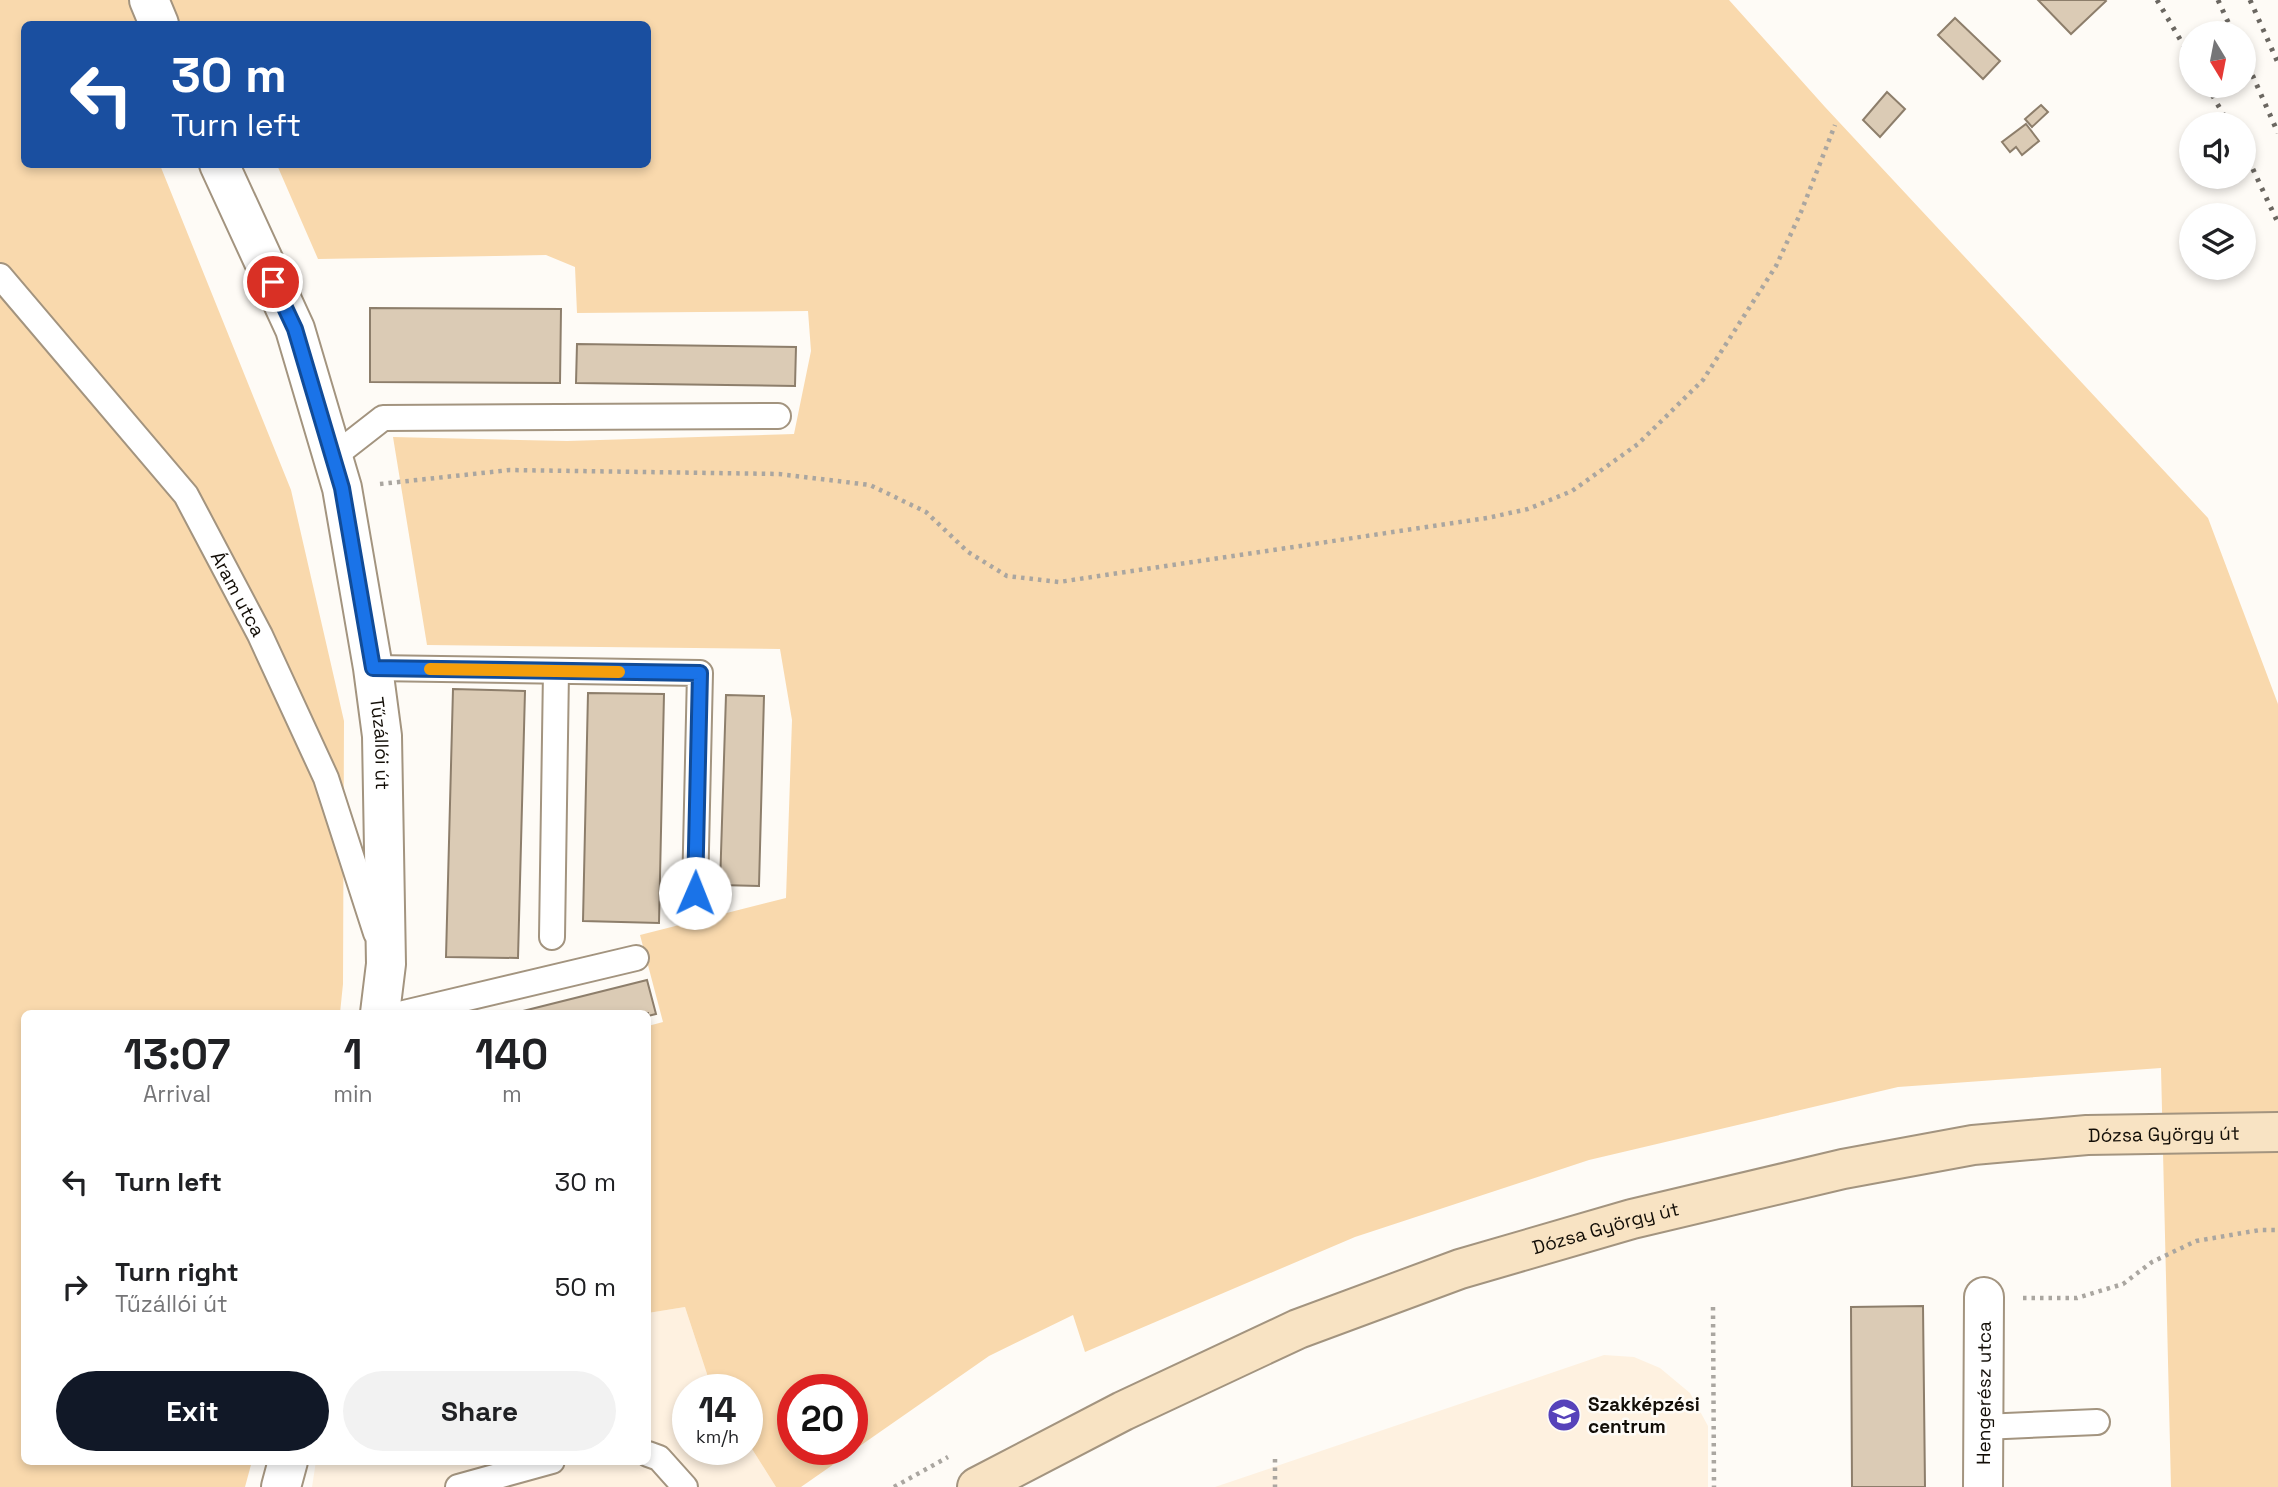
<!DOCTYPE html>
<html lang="en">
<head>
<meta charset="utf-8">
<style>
	:root { --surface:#fff; --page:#f2f2f2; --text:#202124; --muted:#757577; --accent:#111827 }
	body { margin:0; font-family:"Space Grotesk",sans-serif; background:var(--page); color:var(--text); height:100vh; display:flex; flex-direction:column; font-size:26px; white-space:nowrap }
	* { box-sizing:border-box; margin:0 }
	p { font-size:23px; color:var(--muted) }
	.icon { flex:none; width:38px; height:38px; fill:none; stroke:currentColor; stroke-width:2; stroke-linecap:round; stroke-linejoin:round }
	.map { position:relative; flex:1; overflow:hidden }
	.side { position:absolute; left:21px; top:1010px; width:630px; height:455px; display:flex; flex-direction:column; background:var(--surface); border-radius:10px; box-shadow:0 4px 10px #0003 }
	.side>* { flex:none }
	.banner { position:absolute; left:21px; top:21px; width:630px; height:147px; border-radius:10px; box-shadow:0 4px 10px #0003; background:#1a4fa0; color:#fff; overflow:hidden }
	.needle { width:46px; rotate:170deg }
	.tools { position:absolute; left:2179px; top:21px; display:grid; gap:14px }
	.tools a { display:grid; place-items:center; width:77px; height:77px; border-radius:50%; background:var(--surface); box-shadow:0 4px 10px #0003; font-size:35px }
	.speed { position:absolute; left:672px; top:1374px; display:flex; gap:14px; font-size:35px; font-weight:700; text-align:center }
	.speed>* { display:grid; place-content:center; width:91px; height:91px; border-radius:50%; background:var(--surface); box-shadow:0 4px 10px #0003; line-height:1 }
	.speed small { font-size:18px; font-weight:400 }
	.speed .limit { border:10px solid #d22; background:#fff; color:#111 }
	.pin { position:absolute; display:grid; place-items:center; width:60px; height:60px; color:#fff; margin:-30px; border:4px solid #fff; border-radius:50%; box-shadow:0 2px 7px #0007 }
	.me { position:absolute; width:77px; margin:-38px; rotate:1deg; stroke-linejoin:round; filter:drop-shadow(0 0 5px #0008) }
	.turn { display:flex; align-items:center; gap:24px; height:147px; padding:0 35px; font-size:32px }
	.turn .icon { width:91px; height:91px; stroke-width:2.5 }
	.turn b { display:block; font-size:49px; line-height:60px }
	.eta { display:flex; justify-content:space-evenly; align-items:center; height:119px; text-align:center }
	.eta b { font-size:42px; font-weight:700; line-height:49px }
	.button { display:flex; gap:14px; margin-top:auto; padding:14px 35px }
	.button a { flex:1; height:80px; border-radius:42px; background:var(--accent); color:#fff; font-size:28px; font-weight:700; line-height:80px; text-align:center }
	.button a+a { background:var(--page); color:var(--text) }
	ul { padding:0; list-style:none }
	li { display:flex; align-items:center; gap:21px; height:105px; padding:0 35px }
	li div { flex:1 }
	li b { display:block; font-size:26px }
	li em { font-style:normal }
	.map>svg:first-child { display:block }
</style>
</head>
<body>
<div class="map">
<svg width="2278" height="1487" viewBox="0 0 2278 1487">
	<rect width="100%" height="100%" fill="#fefbf6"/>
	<path fill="#fef1e0" d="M 685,1307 L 708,1377 L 716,1389 L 688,1390 L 688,1449 L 747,1449 L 747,1441 L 776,1487 L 312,1487 L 316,1461 L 648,1461 L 648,1313 Z
		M 1604,1355 L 1634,1357 L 1660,1368 L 1690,1393 L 1708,1426 L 1708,1487 L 1215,1487 Z"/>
	<path fill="#f9d9ad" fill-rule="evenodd" d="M 0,0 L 1729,0 L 1825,107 L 2208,518 L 2278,704 L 2278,1487 L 2171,1487 L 2161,1068 L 1898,1087 L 1589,1160 L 1355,1237 L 1085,1352 L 1073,1315 L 989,1356 L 801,1487 L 776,1487 L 747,1441 L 747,1390 L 716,1389 L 708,1377 L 685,1307 L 648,1313 L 648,1026 L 663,1022 L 640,935 L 786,898 L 792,720 L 780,649 L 427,645 L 393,437 L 567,441 L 794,434 L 811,351 L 808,311 L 577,313 L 575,267 L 546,255 L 318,259 L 277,165 L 648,164 L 648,24 L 24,24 L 24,164 L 160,165 L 291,490 L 344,721 L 343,984 L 340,1013 L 24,1013 L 24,1461 L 252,1461 L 245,1487 L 0,1487 ZM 793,1390 L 852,1390 L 852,1449 L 793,1449 Z"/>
	<path fill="#dbcbb5" stroke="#8d7e6b" stroke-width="2" d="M 2038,0 L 2105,0 L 2106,1 L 2071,34 Z
		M 1955,18 L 2000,61 L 1983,79 L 1938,35 Z
		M 1887,92 L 1905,109 L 1880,137 L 1863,120 Z
		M 2041,105 L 2048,112 L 2032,127 L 2025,119 Z
		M 2026,124 L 2039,141 L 2022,155 L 2016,147 L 2010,152 L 2002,142 Z
		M 370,308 L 561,309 L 560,383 L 370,382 Z
		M 577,344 L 796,347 L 795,386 L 576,383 Z
		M 453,689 L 525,691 L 518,958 L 446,957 Z
		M 588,693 L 664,694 L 659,923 L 583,921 Z
		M 726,695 L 764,696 L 759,886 L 720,885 Z
		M 647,980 L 656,1014 L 648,1016 L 648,1013 L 515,1013 Z
		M 1923,1306 L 1925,1487 L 1852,1487 L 1851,1307 Z"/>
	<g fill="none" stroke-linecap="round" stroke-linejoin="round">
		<defs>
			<g id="lane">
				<path id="s1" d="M 0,276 L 186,495 L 260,635 L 326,778 L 376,933"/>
				<path d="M 333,457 L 383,418 L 778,416"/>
				<path d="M 373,668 L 700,673 L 695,893"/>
				<path d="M 552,937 L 556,671"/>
				<path d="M 404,1013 L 636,958"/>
				<path d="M 1983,1427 L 2097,1422"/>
				<path d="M 648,1454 L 659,1458 L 685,1487"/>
				<path d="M 458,1487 L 552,1461"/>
			</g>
			<g id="street">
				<path d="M 149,0 L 159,24"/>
				<path id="s2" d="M 219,164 L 295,329 L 342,488 L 373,668 L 382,736 L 386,964 L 380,1013"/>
				<path d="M 281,1487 L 288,1461"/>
				<path id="s3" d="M 1983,1487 L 1984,1297"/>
			</g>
			<g id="secondary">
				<path id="s4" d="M 977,1487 L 1123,1411 L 1298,1329 L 1460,1269 L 1632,1219 L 1843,1169 L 1973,1145 L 2087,1135 L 2278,1132"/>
			</g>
		</defs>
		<use href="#lane" stroke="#a3947f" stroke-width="28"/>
		<use href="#street" stroke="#a3947f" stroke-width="42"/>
		<use href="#secondary" stroke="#a3947f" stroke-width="42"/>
		<path stroke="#aaa6a0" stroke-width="4.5" stroke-dasharray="3.5 5" stroke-linecap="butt" d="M 380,484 L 510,470 L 779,474 L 870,485 L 926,512 L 968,552 L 1007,576 L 1059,582 L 1487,518 L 1528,509 L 1572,491 L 1638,444 L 1703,380 L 1776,266 L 1801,212 L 1835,125
			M 2023,1298 L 2077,1298 L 2123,1284 L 2152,1262 L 2196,1241 L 2260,1230 L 2278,1230
			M 1713,1307 L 1714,1487
			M 1275,1459 L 1275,1487
			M 894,1487 L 948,1457"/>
		<use href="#lane" stroke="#fff" stroke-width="24"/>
		<use href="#street" stroke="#fff" stroke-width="38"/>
		<use href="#secondary" stroke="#f8e3c3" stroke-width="38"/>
		<path stroke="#6b6761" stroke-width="5" stroke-dasharray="3.5 7" stroke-linecap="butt" d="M 2157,0 L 2191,58
			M 2218,0 L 2233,33
			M 2250,0 L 2278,63
			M 2244,56 L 2278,133
			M 2207,86 L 2229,124
			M 2244,150 L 2278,223"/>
	</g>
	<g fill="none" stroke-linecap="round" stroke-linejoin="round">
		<defs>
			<path id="route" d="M 273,282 L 295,329 L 342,488 L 373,668 L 700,673 L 695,893"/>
		</defs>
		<use href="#route" stroke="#114b97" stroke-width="18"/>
		<use href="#route" stroke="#1a73e8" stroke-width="12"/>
		<path stroke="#f59e0b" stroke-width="12" d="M 430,669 L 619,672"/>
	</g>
	<defs>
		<symbol id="school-disc" viewBox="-11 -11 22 22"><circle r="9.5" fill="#5642ba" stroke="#fefbf6"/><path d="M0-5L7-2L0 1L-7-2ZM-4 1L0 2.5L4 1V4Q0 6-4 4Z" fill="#fff"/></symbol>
	</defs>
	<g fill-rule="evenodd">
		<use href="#school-disc" x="1545" y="1396" width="38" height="38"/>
	</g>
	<g text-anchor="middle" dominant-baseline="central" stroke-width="5" stroke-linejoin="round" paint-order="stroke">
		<g font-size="19" fill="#130e07" stroke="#fefbf6">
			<text stroke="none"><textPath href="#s1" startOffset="399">Áram utca</textPath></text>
			<text stroke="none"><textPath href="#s2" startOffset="606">Tűzállói út</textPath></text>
			<text stroke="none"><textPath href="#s4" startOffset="1250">Dózsa György út</textPath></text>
			<text stroke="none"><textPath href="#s4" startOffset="682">Dózsa György út</textPath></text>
			<text stroke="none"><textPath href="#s3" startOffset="94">Hengerész utca</textPath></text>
		</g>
		<g font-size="19" font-weight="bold" fill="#130e07" stroke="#fefbf6" text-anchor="start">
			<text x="1588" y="1404">Szakképzési<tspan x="1588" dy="22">centrum</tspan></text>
		</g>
	</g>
</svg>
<div class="tools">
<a><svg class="needle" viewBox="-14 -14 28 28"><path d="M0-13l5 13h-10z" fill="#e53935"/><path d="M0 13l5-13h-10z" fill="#757577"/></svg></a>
<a><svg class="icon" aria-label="sound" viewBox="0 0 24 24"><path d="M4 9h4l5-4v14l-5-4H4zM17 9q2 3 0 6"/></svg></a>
<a><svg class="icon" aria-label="layers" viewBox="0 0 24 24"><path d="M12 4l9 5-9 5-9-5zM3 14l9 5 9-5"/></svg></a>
</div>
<div class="speed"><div>14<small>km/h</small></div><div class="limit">20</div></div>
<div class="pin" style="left:273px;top:282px;background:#d93025"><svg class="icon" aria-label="arrive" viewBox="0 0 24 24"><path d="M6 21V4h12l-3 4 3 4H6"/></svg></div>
<svg class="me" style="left:695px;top:893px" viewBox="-20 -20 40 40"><circle r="19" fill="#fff"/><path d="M0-13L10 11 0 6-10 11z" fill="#1a73e8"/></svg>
<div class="banner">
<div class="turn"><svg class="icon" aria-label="left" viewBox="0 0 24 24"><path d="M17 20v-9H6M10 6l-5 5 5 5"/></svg><div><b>30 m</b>Turn left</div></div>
</div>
<section class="side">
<div class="eta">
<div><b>13:07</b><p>Arrival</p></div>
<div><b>1</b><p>min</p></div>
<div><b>140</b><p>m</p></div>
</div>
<ul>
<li><svg class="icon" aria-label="left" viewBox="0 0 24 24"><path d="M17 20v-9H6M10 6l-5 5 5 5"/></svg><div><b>Turn left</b></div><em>30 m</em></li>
<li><svg class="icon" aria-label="right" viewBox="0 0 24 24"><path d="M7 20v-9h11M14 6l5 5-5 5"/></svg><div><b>Turn right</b><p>Tűzállói út</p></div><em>50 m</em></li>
</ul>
<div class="button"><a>Exit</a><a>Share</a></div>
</section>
</div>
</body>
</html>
